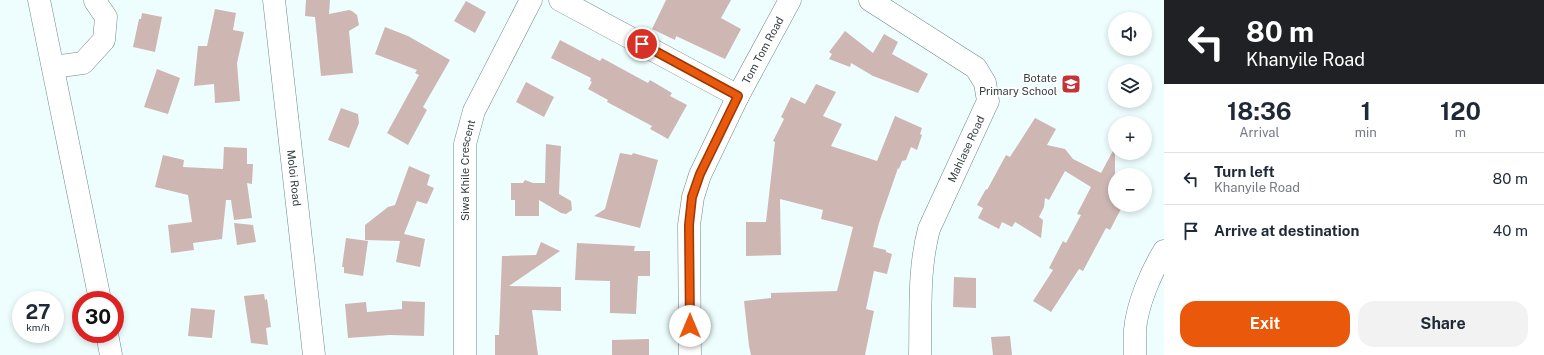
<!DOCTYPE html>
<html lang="en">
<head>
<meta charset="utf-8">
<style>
	:root { --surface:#fff; --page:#f2f2f3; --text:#1f2937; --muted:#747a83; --line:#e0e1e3; --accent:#ea580c }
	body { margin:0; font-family:"Public Sans",sans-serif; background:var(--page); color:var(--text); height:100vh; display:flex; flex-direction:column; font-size:15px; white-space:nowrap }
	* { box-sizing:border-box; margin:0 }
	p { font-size:13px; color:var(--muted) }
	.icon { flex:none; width:22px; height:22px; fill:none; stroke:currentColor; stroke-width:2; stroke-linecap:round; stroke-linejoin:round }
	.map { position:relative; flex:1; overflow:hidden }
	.panel { display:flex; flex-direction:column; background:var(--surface); width:380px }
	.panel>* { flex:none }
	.hud { background:#202124; color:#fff; overflow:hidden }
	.buttons { position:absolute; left:1108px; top:12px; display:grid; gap:8px }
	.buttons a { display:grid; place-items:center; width:44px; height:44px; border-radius:50%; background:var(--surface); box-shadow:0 2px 6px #0003; font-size:20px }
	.speed { position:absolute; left:12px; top:291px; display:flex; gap:8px; font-size:20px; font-weight:700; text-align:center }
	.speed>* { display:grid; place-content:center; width:52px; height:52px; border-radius:50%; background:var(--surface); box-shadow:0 2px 6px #0003; line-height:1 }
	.speed small { font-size:10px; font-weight:400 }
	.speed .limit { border:6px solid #d22; background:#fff; color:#111 }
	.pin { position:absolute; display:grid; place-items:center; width:34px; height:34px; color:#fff; margin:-17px; border:2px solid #fff; border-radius:50%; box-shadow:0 1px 4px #0007 }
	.me { position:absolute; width:44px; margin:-22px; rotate:0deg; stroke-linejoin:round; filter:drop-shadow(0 0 3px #0008) }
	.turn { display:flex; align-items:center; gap:14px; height:84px; padding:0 16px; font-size:18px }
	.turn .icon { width:52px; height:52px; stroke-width:2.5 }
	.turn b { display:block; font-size:28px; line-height:34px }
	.eta { display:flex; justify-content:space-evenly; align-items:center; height:68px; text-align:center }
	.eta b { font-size:24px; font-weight:700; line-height:28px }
	.primary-button { display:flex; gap:8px; margin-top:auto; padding:8px 16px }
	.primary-button a { flex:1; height:46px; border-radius:16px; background:var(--accent); color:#fff; font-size:16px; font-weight:700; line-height:46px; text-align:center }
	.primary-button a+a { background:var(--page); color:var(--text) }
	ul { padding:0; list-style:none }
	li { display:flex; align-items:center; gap:12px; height:52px; padding:0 16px; border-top:1px solid var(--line) }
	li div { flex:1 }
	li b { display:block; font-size:15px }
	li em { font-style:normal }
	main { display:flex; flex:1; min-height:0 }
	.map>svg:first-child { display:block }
</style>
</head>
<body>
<main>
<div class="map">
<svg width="1164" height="355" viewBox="0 0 1164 355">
	<rect width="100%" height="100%" fill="#eefefe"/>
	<path fill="#ceb6b3" d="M 306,0 L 330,0 L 329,14 L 349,10 L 352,11 L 357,15 L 359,25 L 349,31 L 353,73 L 321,76 L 315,17 L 305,16 Z
		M 666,0 L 731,0 L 721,18 L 741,29 L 725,59 L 676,36 L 675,40 L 652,29 Z
		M 466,1 L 486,12 L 475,33 L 454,21 Z
		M 215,9 L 236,13 L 233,30 L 244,32 L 237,63 L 240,101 L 215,103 L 214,84 L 194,86 L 198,46 L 207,46 Z
		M 142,13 L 162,17 L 155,52 L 133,47 L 139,19 L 141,19 Z
		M 385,27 L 408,36 L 450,60 L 423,107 L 427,110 L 408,145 L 387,133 L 419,75 L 415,73 L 417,70 L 375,54 Z
		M 845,31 L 873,53 L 884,34 L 898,42 L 892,54 L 928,74 L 918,93 L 873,76 L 851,63 L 850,67 L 829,59 L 832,54 L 829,52 Z
		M 560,40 L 600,61 L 602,58 L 648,83 L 650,80 L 672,93 L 670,96 L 687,105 L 668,139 L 650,129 L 652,126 L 607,102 L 608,100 L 588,89 L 592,82 L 590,81 L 591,78 L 551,58 Z
		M 157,69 L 180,78 L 168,114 L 144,107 Z
		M 526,82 L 554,97 L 544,117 L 516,102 Z
		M 816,84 L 836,92 L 823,116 L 842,124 L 831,146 L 877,161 L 895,116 L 922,128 L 920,134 L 922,135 L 917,150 L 911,147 L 906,160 L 902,161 L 899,169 L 898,168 L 879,223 L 873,247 L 886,250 L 886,252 L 892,254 L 887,274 L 874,271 L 866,309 L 874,311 L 865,355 L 751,355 L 749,346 L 744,301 L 771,298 L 771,293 L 837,291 L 853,227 L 821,219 L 823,210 L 780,199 L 781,255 L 746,256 L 746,222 L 766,222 L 775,142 L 773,141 L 784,119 L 781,117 L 791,97 L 805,104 Z
		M 341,108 L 358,114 L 359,123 L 349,148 L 328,140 Z
		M 1035,118 L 1056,129 L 1047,145 L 1065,149 L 1073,159 L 1101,173 L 1115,147 L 1115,205 L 1123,205 L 1110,230 L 1106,228 L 1083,271 L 1079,269 L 1051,312 L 1033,301 L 1053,270 L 1049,268 L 1063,241 L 1066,243 L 1081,215 L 1077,214 L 1091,187 L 1065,171 L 1049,200 L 1045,198 L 1044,207 L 1039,217 L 1043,220 L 1041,238 L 1015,222 L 1012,227 L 1002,222 L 999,229 L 978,218 L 983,208 L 977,205 L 986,189 L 987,190 L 1006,155 L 1010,157 Z
		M 546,144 L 561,146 L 559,194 L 571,201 L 572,210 L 566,214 L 561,213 L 539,200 L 539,216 L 515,216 L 515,200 L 511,200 L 511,183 L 523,183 L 525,180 L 533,183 L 545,183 Z
		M 224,147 L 247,148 L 247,164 L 253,164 L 252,184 L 247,183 L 252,218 L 234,220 L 231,200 L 226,200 L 222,239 L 193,243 L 194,250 L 171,253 L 168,225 L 192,222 L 188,195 L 155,187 L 163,155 L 184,160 L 183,167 L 223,169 Z
		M 620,153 L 632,155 L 633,153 L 658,160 L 640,228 L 594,216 L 605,209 Z
		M 409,166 L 430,175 L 427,185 L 434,188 L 427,204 L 417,201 L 404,234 L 425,239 L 420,267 L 396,262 L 400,241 L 365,240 L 365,225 L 388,207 L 395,205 Z
		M 234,223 L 253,225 L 256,242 L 237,245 Z
		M 346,238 L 368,241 L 363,276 L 344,273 L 344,267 L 342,267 Z
		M 541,242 L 560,251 L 509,286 L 561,287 L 561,311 L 532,310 L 538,355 L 495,355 L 495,335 L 499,335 L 502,256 L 536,255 Z
		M 577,243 L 635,246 L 634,251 L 650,251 L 650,276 L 638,276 L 636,314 L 610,313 L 610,281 L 575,280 Z
		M 954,277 L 976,278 L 976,308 L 953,307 Z
		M 264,294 L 265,300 L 267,299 L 271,327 L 266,328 L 268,345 L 251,343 L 244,296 Z
		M 402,301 L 425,302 L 424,336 L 390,335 L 348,338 L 345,304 L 366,302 L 367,312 L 402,309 Z
		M 191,308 L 215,310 L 212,338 L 188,336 Z
		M 1010,336 L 1012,355 L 993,355 L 991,337 Z
		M 649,339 L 649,355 L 612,355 L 612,340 Z"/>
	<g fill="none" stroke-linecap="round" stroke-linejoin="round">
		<defs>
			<g id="minor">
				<path id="s1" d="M 274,0 L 314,355"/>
				<path d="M 560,0 L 738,96"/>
				<path d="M 870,0 L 976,68 L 985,83 L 988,101 L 929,229 C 918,270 921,313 920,355"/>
				<path d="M 53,67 L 83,63 L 104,40 L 106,17 L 95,1 L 96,0"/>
				<path id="s2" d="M 465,355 L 465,144 L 474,111 L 531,0"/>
				<path id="s3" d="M 690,355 L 689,225 L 693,197 L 700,175 L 738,96 L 790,0"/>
				<path d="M 1135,355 C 1135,347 1135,338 1135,330 C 1137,305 1151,272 1164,251"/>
			</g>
			<path id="tertiary" d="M 39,0 L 100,300
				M 107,334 L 111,355"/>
		</defs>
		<use href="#minor" stroke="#6f8888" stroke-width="23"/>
		<use href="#tertiary" stroke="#6f8888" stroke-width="23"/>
		<use href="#minor" stroke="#fff" stroke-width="22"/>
		<use href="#tertiary" stroke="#fff" stroke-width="22"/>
	</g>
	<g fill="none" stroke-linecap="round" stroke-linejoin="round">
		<defs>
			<path id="route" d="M 642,44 L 738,96 L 700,174 L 692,197 L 689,225 L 690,326"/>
		</defs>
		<use href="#route" stroke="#983908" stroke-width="10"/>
		<use href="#route" stroke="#ea580c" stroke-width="7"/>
	</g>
	<defs>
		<symbol id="school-square" viewBox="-11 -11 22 22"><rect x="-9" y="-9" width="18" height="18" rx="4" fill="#c43437" stroke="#fff"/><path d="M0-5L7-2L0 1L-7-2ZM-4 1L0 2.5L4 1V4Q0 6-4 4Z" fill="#fff"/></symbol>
	</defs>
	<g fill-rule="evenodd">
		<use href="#school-square" x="1060" y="73" width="22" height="22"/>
	</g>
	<g text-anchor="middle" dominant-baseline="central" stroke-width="3.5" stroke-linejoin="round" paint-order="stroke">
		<g font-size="11" fill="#343e3f" stroke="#fff">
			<text stroke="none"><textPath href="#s3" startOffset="321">Tom Tom Road</textPath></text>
			<text transform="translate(966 149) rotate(-65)">Mahlase Road</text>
			<text stroke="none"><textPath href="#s2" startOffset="185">Siwa Khile Crescent</textPath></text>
			<text stroke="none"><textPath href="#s1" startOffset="179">Moloi Road</textPath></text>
		</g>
		<g font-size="11" fill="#343e3f" stroke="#fff" text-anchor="end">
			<text x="1057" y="78">Botate<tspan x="1057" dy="13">Primary School</tspan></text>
		</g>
	</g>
</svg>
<div class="buttons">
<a><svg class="icon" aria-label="sound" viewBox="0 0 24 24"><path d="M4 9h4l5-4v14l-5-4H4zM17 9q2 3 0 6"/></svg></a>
<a><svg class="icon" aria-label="layers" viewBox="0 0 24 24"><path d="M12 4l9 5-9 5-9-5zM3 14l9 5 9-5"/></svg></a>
<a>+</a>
<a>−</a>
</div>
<div class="speed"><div>27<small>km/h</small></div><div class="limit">30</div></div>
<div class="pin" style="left:642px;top:44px;background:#d93025"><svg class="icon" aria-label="arrive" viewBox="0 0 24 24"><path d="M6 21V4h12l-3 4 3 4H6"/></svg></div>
<svg class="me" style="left:690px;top:326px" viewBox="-20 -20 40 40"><circle r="19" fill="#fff"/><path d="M0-13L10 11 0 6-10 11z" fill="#ea580c"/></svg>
</div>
<section class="panel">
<div class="hud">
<div class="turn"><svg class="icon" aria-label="left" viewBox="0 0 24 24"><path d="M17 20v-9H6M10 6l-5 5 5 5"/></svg><div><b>80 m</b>Khanyile Road</div></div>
</div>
<div class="eta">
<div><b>18:36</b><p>Arrival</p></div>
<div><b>1</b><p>min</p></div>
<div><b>120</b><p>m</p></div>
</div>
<ul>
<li><svg class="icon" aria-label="left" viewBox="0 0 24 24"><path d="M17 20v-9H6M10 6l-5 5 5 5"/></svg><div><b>Turn left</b><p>Khanyile Road</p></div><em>80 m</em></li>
<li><svg class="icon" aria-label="arrive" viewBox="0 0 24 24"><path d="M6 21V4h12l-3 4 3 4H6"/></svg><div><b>Arrive at destination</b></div><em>40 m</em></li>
</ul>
<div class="primary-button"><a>Exit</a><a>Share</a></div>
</section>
</main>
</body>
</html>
